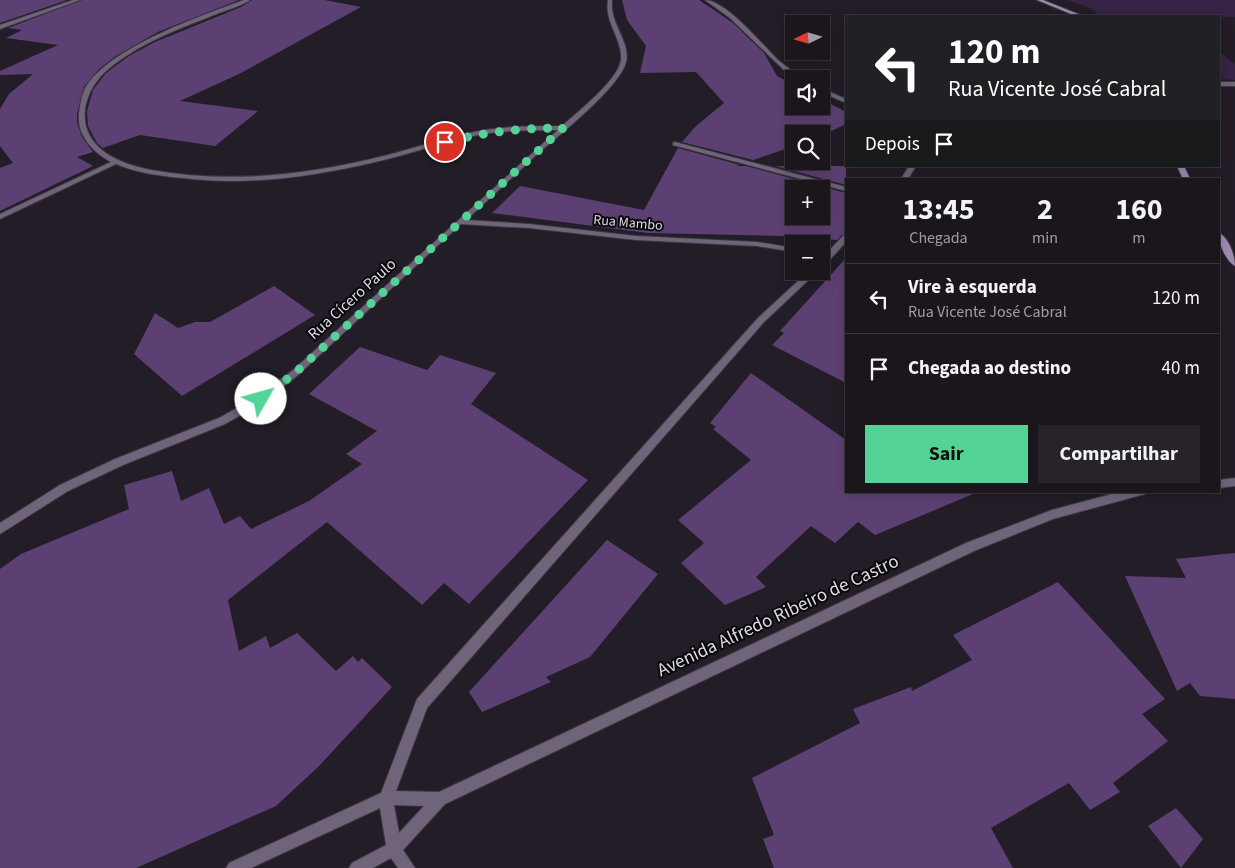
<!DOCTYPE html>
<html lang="pt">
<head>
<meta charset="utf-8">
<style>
	:root { --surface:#1a161c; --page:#272329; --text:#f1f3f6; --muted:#9f9fa3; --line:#38353b; --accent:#54d396 }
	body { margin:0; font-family:"Source Sans 3",sans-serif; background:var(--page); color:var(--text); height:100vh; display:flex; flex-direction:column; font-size:19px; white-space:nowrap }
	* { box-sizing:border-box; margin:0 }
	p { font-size:16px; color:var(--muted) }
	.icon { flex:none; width:28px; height:28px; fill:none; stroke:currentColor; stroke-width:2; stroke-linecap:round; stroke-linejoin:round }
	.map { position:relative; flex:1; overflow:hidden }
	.sheet { position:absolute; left:845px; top:178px; width:375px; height:315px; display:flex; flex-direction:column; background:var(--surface); border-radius:0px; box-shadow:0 2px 12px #0003,0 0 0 1px var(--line) }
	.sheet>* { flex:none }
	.hud { position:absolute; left:845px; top:15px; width:375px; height:152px; border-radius:0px; box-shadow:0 2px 12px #0003,0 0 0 1px var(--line); background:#202124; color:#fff; overflow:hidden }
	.needle { width:32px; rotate:265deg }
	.controls { position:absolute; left:785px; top:15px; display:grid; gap:10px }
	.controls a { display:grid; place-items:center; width:45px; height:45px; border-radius:0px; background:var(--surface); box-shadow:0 2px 12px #0003,0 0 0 1px var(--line); font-size:25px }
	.pin { position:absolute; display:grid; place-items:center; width:42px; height:42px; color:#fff; margin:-21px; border:2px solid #fff; border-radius:50%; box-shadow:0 1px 5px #0007 }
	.me { position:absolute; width:55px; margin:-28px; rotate:52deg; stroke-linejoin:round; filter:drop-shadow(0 0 4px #0008) }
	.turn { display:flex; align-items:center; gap:18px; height:105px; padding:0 20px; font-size:22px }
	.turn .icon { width:65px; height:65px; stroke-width:2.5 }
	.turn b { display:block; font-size:35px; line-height:42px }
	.then { display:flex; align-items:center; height:48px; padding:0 20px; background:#0003; gap:10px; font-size:19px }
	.eta { display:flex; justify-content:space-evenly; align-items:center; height:85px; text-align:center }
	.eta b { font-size:30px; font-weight:700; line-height:35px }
	.primary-button { display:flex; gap:10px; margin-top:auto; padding:10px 20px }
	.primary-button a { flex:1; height:58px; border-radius:0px; background:var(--accent); color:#111; font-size:20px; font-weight:700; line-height:58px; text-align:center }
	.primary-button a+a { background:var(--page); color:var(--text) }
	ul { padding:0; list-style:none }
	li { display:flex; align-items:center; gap:15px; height:70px; padding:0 20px; border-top:1px solid var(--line) }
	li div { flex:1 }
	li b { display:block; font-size:19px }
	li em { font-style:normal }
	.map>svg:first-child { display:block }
</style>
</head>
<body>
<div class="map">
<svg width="1235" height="868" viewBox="0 0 1235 868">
	<rect width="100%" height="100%" fill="#221d26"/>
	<path fill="#372345" d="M 1067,0 L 1235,0 L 1235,17 L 1101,16 L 1090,8 Z
		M 1219,52 L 1235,64 L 1235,80 L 1219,79 Z"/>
	<path fill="#5d4073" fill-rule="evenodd" d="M 0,0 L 67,0 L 0,23 Z
		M 82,0 L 239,0 L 158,32 L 116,56 L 99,69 L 84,87 L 77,114 L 77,122 L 82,137 L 93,152 L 77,157 L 93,166 L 0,211 L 0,168 L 13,163 L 0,146 L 0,109 L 9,94 L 33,74 L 0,75 L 0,71 L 58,45 L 6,38 L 22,30 L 8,28 Z
		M 252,0 L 325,0 L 361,7 L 241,73 L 180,101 L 258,111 L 215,146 L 140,135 L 103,148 L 97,143 L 88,126 L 87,111 L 93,90 L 106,73 L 129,56 L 155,42 L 241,7 Z
		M 622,0 L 699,0 L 733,23 L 764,53 L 777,76 L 794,85 L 794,106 L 821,106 L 821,99 L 846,112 L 846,124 L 821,136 L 821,134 L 794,134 L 794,146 L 753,160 L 682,142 L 696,126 L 724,103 L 696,72 L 640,73 L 646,46 L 627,20 Z
		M 678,148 L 740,165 L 736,166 L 746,166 L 846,193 L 846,234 L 842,235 L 837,240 L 782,236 L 648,233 L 492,213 L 520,186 L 644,210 ZM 794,189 L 821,189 L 821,216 L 794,216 Z
		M 775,166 L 846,166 L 846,185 Z
		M 846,258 L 846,383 L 772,345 L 784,333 L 780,331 Z
		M 274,286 L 315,315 L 182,396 L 134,354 L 155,313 L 178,328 L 195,322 L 210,322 Z
		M 360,347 L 427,370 L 440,355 L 496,373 L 471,404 L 588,480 L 469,604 L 444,583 L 422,605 L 327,522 L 228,600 L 239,651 L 266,636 L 270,648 L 297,633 L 336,671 L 353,656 L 358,662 L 362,658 L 392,687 L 319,766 L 276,806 L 136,868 L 0,868 L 0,569 L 21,554 L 129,509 L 124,485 L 172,471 L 181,501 L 209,488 L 224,524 L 240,516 L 251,529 L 309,501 L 362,464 L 346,454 L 377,431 L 309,394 Z
		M 751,373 L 846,440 L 846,491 L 978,492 L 875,535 L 858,522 L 835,543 L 811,526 L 756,577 L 766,587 L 725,605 L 681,563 L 704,543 L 678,520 L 751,460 L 713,429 L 716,427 L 710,423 Z
		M 607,540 L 658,574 L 590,657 L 546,677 L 551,682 L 482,712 L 469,692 Z
		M 1235,553 L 1235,699 L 1200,696 L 1190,683 L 1177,691 L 1125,576 L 1186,578 L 1176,559 Z
		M 1058,582 L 1165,699 L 1142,714 L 1168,741 L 1113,783 L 1120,792 L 1090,810 L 1069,783 L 991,828 L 1013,868 L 774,868 L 763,839 L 774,835 L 752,778 L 860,723 L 853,709 L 911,687 L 912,691 L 972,660 L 953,635 Z
		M 1176,808 L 1203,839 L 1181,868 L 1148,826 Z"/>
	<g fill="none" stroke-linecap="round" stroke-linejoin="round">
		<defs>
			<path id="minor" d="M 73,0 L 80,0 L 0,29 L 0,25 Z
				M 244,0 L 250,0 C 238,8 222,11 209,17 C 173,31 134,46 105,72 C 91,85 81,106 86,126 C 93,154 126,165 151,170 C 229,184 308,175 384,156 C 415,148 447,137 479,131 C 506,126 534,126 562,126 C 578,112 614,83 620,64 C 622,59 621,53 620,48 C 616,31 605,19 608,0 L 612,0 C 609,23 631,42 626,62 C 620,87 557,137 536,155 C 513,177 490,198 466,220 L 529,224 L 636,236 L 757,242 L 794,248 L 794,252 L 757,246 L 636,240 L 529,228 L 461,224 L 298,375 L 264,402 L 225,424 L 123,465 L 68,491 L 0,534 L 0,523 L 60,485 L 115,459 L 219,418 L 258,396 L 292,371 L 558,130 C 531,130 504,130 478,135 C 442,142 407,155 371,163 C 309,177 246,186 183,178 C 160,176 137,173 116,164 L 0,219 L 0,214 L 111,162 C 93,152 77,136 79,114 C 80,105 82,92 87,85 C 114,46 200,16 244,0 Z
				M 705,0 C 725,0 762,44 777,59 C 785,66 794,72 802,79 L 795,79 L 785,71 L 730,18 Z
				M 1219,82 L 1235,82 L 1235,86 L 1219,86 Z
				M 821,88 L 846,99 L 846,103 L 821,92 Z
				M 675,142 L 846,187 L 846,191 L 673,145 L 673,143 Z
				M 909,166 L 916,166 L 908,179 L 901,179 Z
				M 843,236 L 846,236 L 846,242 L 824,266 L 821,266 L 821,259 Z
				M 809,271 L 818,271 L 764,322 L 427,708 L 396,791 L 439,792 L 966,543 L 1052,510 L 1123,491 L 1146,491 L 1145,494 L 1053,519 L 974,551 L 445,804 L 403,850 L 415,868 L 398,868 L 391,858 L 373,868 L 349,868 L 352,863 L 386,845 L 380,808 L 251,868 L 226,868 L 229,863 L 381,793 L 417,699 L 758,318 ZM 394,805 L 424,806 L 399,833 Z
				M 1235,478 L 1235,486 L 1219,488 L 1219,480 Z"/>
			<path id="secondary" d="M 1037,0 L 1043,0 L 1083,16 L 1076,16 Z
				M 1177,166 L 1184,166 L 1190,179 L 1183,179 Z
				M 1219,233 C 1229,238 1235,256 1235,266 C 1226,261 1218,243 1219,233 Z"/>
		</defs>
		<use href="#minor" stroke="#3c3840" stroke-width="2"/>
		<use href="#secondary" stroke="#3c3840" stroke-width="2"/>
		<use href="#minor" fill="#70647b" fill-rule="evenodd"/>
		<use href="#secondary" fill="#9f8bb1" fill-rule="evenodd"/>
	</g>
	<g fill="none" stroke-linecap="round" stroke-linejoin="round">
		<path stroke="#54d396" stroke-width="9" stroke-dasharray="0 16.2" d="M 261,399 L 295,373 L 563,128 C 522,128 486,132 445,142"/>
	</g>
	<g text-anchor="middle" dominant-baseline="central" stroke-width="4" stroke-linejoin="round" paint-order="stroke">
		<g font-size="14" fill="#dfdce2" stroke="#0a080c">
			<text transform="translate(628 223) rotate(5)">Rua Mambo</text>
		</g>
		<g font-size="16" fill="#dfdce2" stroke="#0a080c">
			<text transform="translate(352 299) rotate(-42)">Rua Cícero Paulo</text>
		</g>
		<g font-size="19" fill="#dfdce2" stroke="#0a080c">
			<text transform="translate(778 616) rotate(-25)">Avenida Alfredo Ribeiro de Castro</text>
		</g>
	</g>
</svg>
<div class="controls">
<a><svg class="needle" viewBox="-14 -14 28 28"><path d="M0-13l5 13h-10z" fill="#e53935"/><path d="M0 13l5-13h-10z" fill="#9f9fa3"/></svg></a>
<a><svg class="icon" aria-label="sound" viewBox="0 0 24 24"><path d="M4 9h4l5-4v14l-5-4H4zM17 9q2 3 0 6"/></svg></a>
<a><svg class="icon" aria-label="search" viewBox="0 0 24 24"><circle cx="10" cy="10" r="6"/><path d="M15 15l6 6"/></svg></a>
<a>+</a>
<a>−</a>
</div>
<div class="pin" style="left:445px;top:142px;background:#d93025"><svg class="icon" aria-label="arrive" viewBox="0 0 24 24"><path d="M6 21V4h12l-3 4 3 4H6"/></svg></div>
<svg class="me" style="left:261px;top:399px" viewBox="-20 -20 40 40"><circle r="19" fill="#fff"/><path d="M0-13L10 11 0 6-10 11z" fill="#54d396"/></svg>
<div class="hud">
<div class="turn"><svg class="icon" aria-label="left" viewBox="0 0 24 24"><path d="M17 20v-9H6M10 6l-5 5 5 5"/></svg><div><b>120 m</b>Rua Vicente José Cabral</div></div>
<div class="then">Depois<svg class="icon" aria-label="arrive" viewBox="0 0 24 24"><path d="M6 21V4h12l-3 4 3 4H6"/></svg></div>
</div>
<section class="sheet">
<div class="eta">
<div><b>13:45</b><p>Chegada</p></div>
<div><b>2</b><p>min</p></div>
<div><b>160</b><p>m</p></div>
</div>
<ul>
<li><svg class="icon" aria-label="left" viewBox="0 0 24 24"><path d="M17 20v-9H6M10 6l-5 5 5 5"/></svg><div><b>Vire à esquerda</b><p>Rua Vicente José Cabral</p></div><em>120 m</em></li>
<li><svg class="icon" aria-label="arrive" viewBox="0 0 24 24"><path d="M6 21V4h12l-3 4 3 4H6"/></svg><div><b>Chegada ao destino</b></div><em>40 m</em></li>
</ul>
<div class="primary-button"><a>Sair</a><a>Compartilhar</a></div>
</section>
</div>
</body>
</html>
